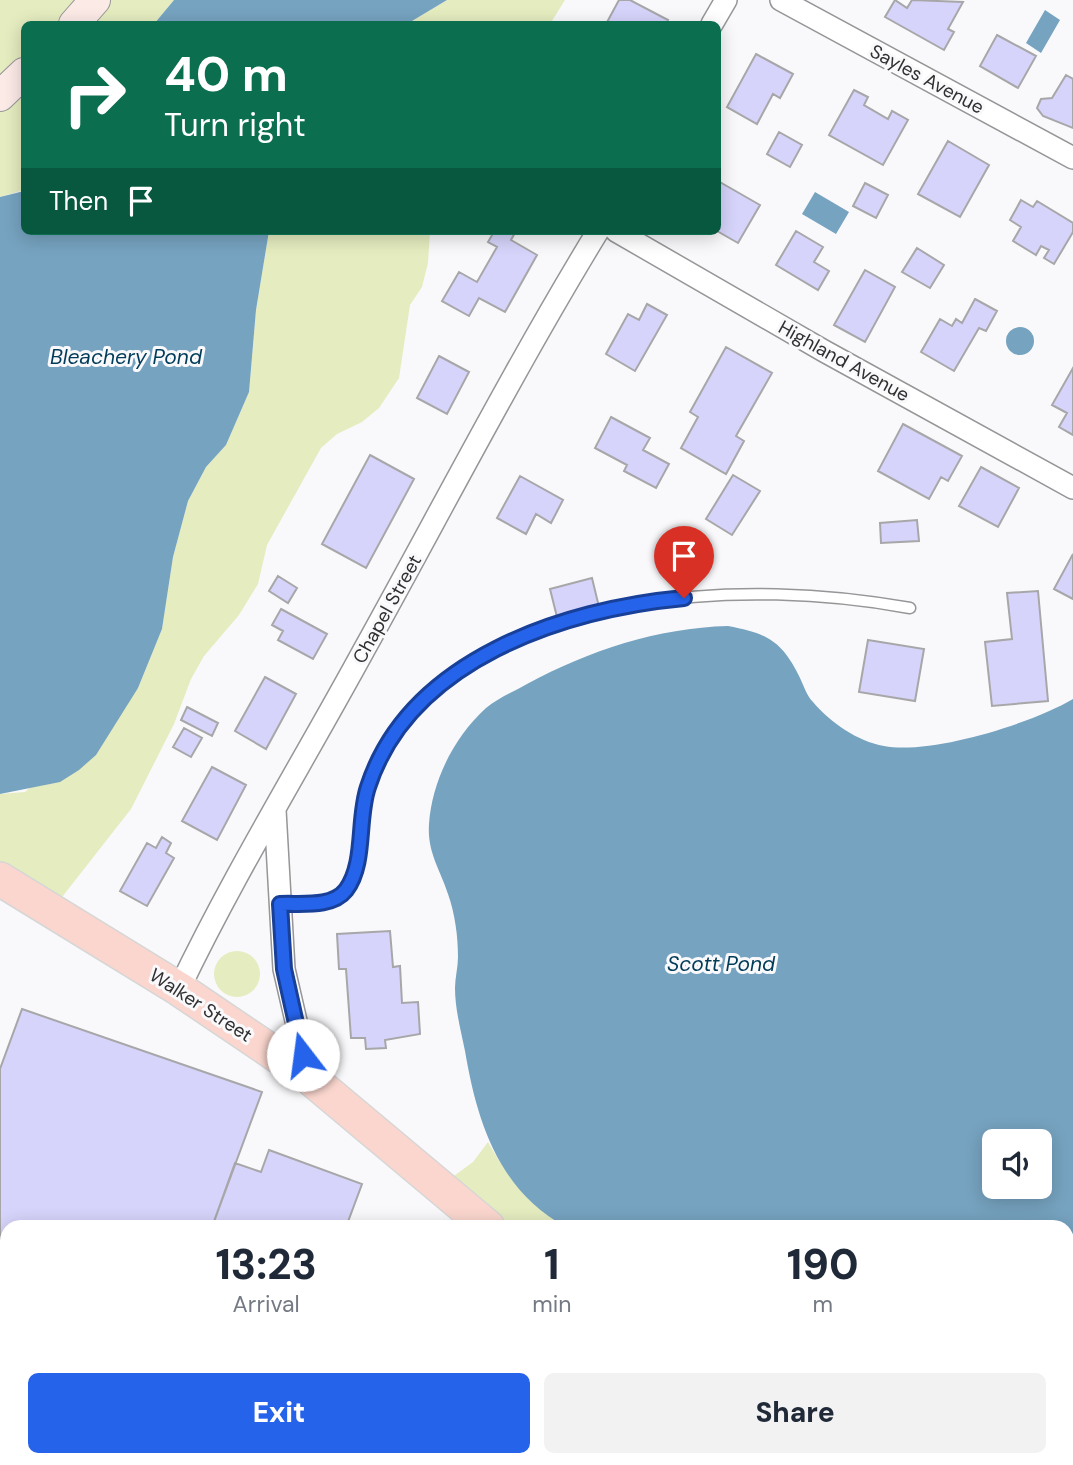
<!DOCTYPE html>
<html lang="en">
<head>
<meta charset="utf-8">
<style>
	:root { --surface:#fff; --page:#f2f2f3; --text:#1f2937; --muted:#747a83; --accent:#2563eb }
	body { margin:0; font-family:"DM Sans",sans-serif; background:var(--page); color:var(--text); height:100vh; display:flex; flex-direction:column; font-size:26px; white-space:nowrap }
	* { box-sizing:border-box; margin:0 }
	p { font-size:23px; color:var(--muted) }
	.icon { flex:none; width:38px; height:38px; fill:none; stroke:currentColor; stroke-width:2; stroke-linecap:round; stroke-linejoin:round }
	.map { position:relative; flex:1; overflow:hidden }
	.sheet { position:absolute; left:0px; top:1220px; width:1074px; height:247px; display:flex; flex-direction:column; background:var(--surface); border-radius:21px 21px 0 0; box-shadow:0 4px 18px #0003 }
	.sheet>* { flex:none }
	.top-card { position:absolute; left:21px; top:21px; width:700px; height:214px; border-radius:10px; box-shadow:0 4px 18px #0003; background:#0b6e4f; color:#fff; overflow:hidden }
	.tools { position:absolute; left:982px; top:1129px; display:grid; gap:14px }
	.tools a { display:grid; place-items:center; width:70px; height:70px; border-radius:10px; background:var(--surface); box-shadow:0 4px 18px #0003; font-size:35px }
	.pin { position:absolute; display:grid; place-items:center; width:60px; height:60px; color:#fff; margin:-72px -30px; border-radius:50% 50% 50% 0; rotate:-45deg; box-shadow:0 0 7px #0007 }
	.pin .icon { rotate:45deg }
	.me { position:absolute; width:77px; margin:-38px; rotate:345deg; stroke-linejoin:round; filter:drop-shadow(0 0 5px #0008) }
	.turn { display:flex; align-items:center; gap:24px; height:147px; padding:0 28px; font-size:32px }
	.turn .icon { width:91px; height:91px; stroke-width:2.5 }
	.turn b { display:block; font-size:49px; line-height:60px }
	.then { display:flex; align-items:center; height:66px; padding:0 28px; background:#0003; gap:14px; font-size:26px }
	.eta { display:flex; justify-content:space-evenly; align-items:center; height:119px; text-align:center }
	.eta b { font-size:42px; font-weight:800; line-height:49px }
	.cta { display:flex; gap:14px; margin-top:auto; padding:14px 28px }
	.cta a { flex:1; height:80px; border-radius:10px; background:var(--accent); color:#fff; font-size:28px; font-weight:800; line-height:80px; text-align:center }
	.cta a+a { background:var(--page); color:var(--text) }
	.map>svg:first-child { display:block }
</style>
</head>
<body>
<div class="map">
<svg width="1073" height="1465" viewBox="0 0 1073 1465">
	<rect width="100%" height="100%" fill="#f9f9fb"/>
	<path fill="#e5ecbf" d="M 0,0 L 174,0 L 154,24 L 24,24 L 24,190 L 0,197 Z
		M 447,0 L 565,0 L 550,24 L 407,24 Z
		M 269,231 L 430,231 L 428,263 L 422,287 L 410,305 L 399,378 L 379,408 L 362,422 L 337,434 L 321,448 L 267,545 L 258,584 L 239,615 L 204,656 L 191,679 L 174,724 L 131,809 L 48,915 L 0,885 L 0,794 L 25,792 L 138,688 L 162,629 L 173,557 L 188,501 L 206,467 L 226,445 L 249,392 L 256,310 Z
		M214 974a23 23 0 1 1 46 0a23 23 0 1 1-46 0Z
		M 488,1142 C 507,1176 532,1208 566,1227 L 473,1227 L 432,1192 L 473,1162 Z
		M 131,1460 L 245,1460 L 260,1465 L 129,1465 Z
		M 264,1460 L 469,1460 L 468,1465 L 262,1465 Z
		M 525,1460 L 804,1460 L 809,1465 L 534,1465 Z"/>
	<path fill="#76a3c0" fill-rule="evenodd" d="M 174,0 L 447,0 L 407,24 L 154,24 Z
		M 1045,10 L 1060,20 L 1041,53 L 1026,43 Z
		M 24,191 L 24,231 L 269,231 L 256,310 L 249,392 L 226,445 L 206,467 L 188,501 L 173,557 L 162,629 L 138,688 L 96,755 L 79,770 L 60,782 L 0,794 L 0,197 Z
		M 815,192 L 849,212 L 836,234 L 802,214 Z
		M1006 341a14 14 0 1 1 28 0a14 14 0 1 1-28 0Z
		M 728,626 C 765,633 781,640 798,674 C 803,683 806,695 813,702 C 831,723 857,741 884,746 C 931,755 1033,723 1073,699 L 1073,1465 L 929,1465 L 924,1460 L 1068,1460 L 1068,1227 L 566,1227 C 499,1191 477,1122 465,1051 C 461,1031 455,1009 455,988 C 455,978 458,967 458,957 C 458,936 455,914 448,894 C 440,869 427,852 429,824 C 432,781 454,737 486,708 C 498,698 513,692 527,684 C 590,650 657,628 728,626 ZM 994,1141 L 1040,1141 L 1040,1186 L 994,1186 Z"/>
	<path fill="#d6d4fa" stroke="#a7a7a9" stroke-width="2" d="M 619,0 L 630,0 L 668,20 L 666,24 L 606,24 Z
		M 895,0 L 907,8 L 912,0 L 963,2 L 948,29 L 954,32 L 944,50 L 885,17 Z
		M 997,35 L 1036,56 L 1018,88 L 980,66 Z
		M 756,54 L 793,74 L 780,98 L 773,94 L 757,124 L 727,107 Z
		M 1066,75 L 1073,79 L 1073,128 L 1043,116 L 1037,108 L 1041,99 L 1052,98 Z
		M 854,90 L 868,97 L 864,105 L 888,119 L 892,111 L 908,120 L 883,165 L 829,135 Z
		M 779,132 L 802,145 L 790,167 L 767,154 Z
		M 948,141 L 989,165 L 960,217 L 918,194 Z
		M 718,181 L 760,205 L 738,243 L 717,231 Z
		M 865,183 L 888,195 L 876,218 L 853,206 Z
		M 1021,200 L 1033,207 L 1037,201 L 1073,223 L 1073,232 L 1054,264 L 1044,258 L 1049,250 L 1041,246 L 1036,255 L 1013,241 L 1021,227 L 1010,220 Z
		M 486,231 L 516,231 L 511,240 L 537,255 L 505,312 L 479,298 L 469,316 L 442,301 L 459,272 L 477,282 L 497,247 L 488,242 L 492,235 Z
		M 796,231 L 823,247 L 814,262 L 829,271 L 818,290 L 776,265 Z
		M 917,248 L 944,265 L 930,288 L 902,272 Z
		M 865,270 L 895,287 L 865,342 L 834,325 Z
		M 975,299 L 997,311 L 986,331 L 979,328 L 954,371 L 921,352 L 940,319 L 952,326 L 956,319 L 962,323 Z
		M 647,304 L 667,315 L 635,371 L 606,354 L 628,314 L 639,320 Z
		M 726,347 L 772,373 L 736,436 L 744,441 L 726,474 L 681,448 L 698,417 L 690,412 Z
		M 439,356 L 469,372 L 447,414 L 417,398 Z
		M 1073,368 L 1073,435 L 1059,427 L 1067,413 L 1052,405 Z
		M 611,417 L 650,438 L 643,450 L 669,464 L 656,488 L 624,471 L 627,465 L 595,448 Z
		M 903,424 L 962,456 L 948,481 L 941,477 L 929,499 L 878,471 Z
		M 370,455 L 414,479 L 366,568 L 322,544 Z
		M 981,467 L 1019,488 L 998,527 L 959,506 Z
		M 733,475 L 760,491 L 732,535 L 706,519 Z
		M 520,476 L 563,500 L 551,523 L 536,514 L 526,534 L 497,518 Z
		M 917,520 L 919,541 L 881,543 L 880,523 Z
		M 1073,554 L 1073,599 L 1054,589 Z
		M 278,576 L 297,588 L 288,603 L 269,591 Z
		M 592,578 L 599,607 L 557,617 L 550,589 Z
		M 1038,591 L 1048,701 L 992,706 L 985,642 L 1012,639 L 1007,593 Z
		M 281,609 L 327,634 L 313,659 L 278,640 L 283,631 L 272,625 Z
		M 868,640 L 924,649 L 915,701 L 859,692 Z
		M 265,677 L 296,694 L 266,749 L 235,731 Z
		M 187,707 L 218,723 L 212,736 L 181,720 Z
		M 184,728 L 202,738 L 191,757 L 173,747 Z
		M 212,767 L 246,785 L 217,840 L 182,821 Z
		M 162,837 L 171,843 L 166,853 L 174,858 L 147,906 L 120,891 L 147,843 L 156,848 Z
		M 390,931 L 393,967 L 400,966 L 402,1003 L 418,1002 L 420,1034 L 385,1040 L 386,1048 L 366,1049 L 365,1038 L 351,1038 L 346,969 L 339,969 L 337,934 Z
		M 22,1009 L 262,1092 L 212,1227 L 7,1227 L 7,1460 L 45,1460 L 44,1465 L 0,1465 L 0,1069 Z
		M 269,1150 L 362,1184 L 346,1227 L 212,1227 L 235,1163 L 261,1172 Z
		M 93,1460 L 131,1460 L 129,1465 L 106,1465 Z"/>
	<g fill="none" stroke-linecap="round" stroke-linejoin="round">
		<defs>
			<path id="service" d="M 280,903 C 295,903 320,907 333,900 C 367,882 357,820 367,788 C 373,769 386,741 398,726 C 515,588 745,578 910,608"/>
			<path id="minor" d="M 781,0 L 1073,158
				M 712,24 L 726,0
				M 616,231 L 824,351 L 1073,488
				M 275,810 L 284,969 L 309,1077
				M 179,989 C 235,872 303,762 365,648 C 442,509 515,367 598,231"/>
			<path id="secondary" d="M 74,24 L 95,0
				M 0,96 L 24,73"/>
			<path id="primary" d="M 0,879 L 179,989 L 309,1077 L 488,1227
				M 835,1460 L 840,1465"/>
		</defs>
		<use href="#service" stroke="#969698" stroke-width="13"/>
		<use href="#minor" stroke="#969698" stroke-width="24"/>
		<use href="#secondary" stroke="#969698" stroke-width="32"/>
		<use href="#primary" stroke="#d6d6d6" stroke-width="36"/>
		<use href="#service" stroke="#fff" stroke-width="10"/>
		<use href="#minor" stroke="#fff" stroke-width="21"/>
		<use href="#secondary" stroke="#fceae7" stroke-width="30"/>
		<use href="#primary" stroke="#fad6ce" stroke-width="33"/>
	</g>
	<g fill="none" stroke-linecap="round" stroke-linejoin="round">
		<defs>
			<path id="route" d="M 303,1055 L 284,969 L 280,904 C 301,903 332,908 346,890 C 366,863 357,819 368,787 C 409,660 563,609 684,598"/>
		</defs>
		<use href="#route" stroke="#184099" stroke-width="18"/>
		<use href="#route" stroke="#2563eb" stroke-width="12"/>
	</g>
	<g text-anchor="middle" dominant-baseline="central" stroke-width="6" stroke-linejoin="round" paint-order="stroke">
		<g font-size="19" fill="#303031" stroke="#f9f9fb">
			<text transform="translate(927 79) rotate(28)">Sayles Avenue</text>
			<text transform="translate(844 361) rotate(29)">Highland Avenue</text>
			<text transform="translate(387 609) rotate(-61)">Chapel Street</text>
			<text transform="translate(201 1005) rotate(33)">Walker Street</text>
		</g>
		<g font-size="21" font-style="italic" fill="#003c5a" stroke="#f9f9fb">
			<text x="126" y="357">Bleachery Pond</text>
			<text x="721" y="964">Scott Pond</text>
		</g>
	</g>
</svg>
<div class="tools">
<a><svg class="icon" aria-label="sound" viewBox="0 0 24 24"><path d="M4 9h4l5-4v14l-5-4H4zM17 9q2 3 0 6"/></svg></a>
</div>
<div class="pin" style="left:684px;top:598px;background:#d93025"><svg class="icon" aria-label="arrive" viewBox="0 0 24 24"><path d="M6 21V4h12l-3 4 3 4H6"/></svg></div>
<svg class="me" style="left:303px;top:1055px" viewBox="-20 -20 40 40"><circle r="19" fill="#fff"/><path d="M0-13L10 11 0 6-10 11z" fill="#2563eb"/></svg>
<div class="top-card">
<div class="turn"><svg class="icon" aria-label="right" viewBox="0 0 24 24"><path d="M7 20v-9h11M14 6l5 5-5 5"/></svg><div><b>40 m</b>Turn right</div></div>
<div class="then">Then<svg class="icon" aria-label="arrive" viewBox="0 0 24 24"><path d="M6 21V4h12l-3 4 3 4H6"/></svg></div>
</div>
<section class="sheet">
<div class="eta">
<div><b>13:23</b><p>Arrival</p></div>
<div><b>1</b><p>min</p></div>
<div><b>190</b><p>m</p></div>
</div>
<div class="cta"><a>Exit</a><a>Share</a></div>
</section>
</div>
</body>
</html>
